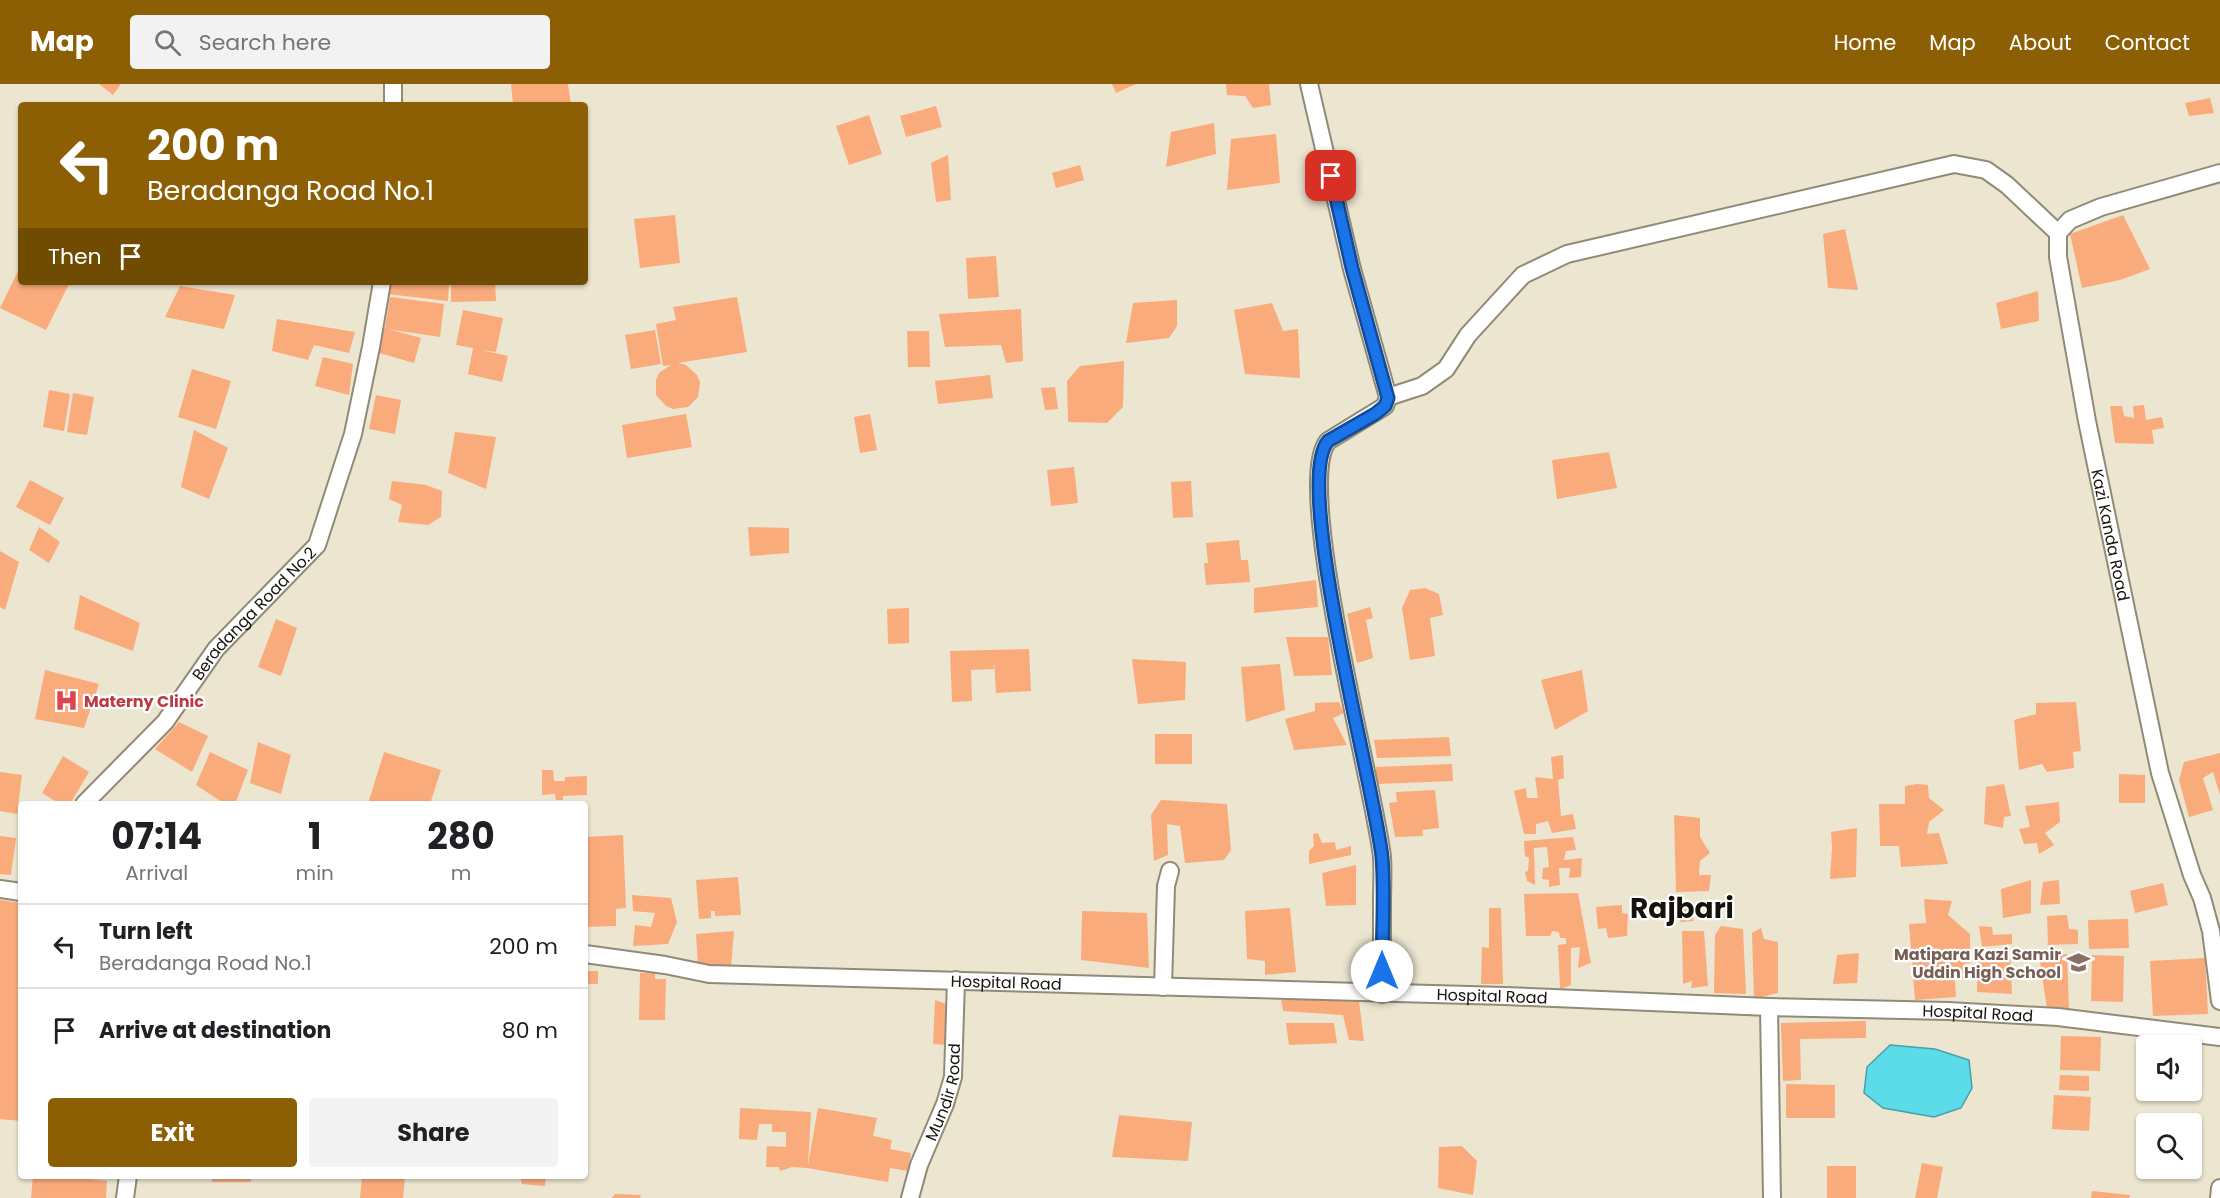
<!DOCTYPE html>
<html lang="en">
<head>
<meta charset="utf-8">
<style>
	:root { --surface:#fff; --page:#f2f2f2; --text:#202124; --muted:#757577; --line:#e0e0e0; --accent:#8c5f04 }
	body { margin:0; font-family:Poppins,sans-serif; background:var(--page); color:var(--text); height:100vh; display:flex; flex-direction:column; font-size:22px; white-space:nowrap }
	* { box-sizing:border-box; margin:0 }
	p { font-size:20px; color:var(--muted) }
	.icon { flex:none; width:33px; height:33px; fill:none; stroke:currentColor; stroke-width:2; stroke-linecap:round; stroke-linejoin:round }
	.map { position:relative; flex:1; overflow:hidden }
	.sheet { position:absolute; left:18px; top:717px; width:570px; height:378px; display:flex; flex-direction:column; background:var(--surface); border-radius:6px; box-shadow:0 2px 4px #0004 }
	.sheet>* { flex:none }
	.banner { position:absolute; left:18px; top:18px; width:570px; height:183px; border-radius:6px; box-shadow:0 2px 4px #0004; background:#8c5f04; color:#fff; overflow:hidden }
	.fabs { position:absolute; left:2136px; top:951px; display:grid; gap:12px }
	.fabs a { display:grid; place-items:center; width:66px; height:66px; border-radius:6px; background:var(--surface); box-shadow:0 2px 4px #0004; font-size:30px }
	.pin { position:absolute; display:grid; place-items:center; width:51px; height:51px; color:#fff; margin:-26px; border-radius:12px; box-shadow:0 3px 9px #0006 }
	.me { position:absolute; width:66px; margin:-33px; rotate:0deg; stroke-linejoin:round; filter:drop-shadow(0 0 4px #0008) }
	.turn { display:flex; align-items:center; gap:21px; height:126px; padding:0 30px; font-size:27px }
	.turn .icon { width:78px; height:78px; stroke-width:2.5 }
	.turn b { display:block; font-size:42px; line-height:51px }
	.then { display:flex; align-items:center; height:57px; padding:0 30px; background:#0003; gap:12px; font-size:22px }
	.eta { display:flex; justify-content:space-evenly; align-items:center; height:102px; text-align:center }
	.eta b { font-size:36px; font-weight:700; line-height:42px }
	.cta { display:flex; gap:12px; margin-top:auto; padding:12px 30px }
	.cta a { flex:1; height:69px; border-radius:6px; background:var(--accent); color:#fff; font-size:24px; font-weight:700; line-height:69px; text-align:center }
	.cta a+a { background:var(--page); color:var(--text) }
	ul { padding:0; list-style:none }
	li { display:flex; align-items:center; gap:18px; height:84px; padding:0 30px; border-top:2px solid var(--line) }
	li div { flex:1 }
	li b { display:block; font-size:22px }
	li em { font-style:normal }
	header { display:flex; align-items:center; gap:36px; box-sizing:border-box; height:84px; padding:0 30px; background:var(--accent); color:#fff }
	header strong { font-size:28px }
	nav { display:flex; gap:33px; margin-inline-start:auto; font-size:21px }
	.search { width:420px; height:54px; background:var(--page); display:flex; align-items:center; gap:15px; box-sizing:border-box; padding:0 21px; border-radius:6px; color:var(--muted); font-size:22px }
	.map>svg:first-child { display:block }
</style>
</head>
<body>
<header>
<strong>Map</strong>
<div class="search"><svg class="icon" aria-label="search" viewBox="0 0 24 24"><circle cx="10" cy="10" r="6"/><path d="M15 15l6 6"/></svg>Search here</div>
<nav><a>Home</a><a>Map</a><a>About</a><a>Contact</a></nav>
</header>
<div class="map">
<svg width="2220" height="1114" viewBox="0 0 2220 1114">
	<rect width="100%" height="100%" fill="#ece5d0"/>
	<path fill="#5cdbe9" stroke="#479fa7" stroke-width="1.5" d="M 1890,961 L 1935,965 L 1969,976 L 1972,1004 L 1961,1024 L 1934,1033 L 1883,1024 L 1864,1009 L 1867,983 Z"/>
	<path fill="#faab7b" d="M 99,0 L 121,0 L 113,11 Z
		M 511,0 L 568,0 L 571,21 L 513,21 Z
		M 1112,0 L 1136,0 L 1116,9 Z
		M 1226,0 L 1269,0 L 1271,21 L 1253,24 L 1245,12 L 1227,11 Z
		M 2210,14 L 2214,29 L 2189,32 L 2185,19 Z
		M 936,22 L 942,43 L 906,53 L 900,32 Z
		M 869,31 L 882,70 L 849,81 L 836,42 Z
		M 1214,39 L 1216,70 L 1166,83 L 1171,48 Z
		M 1276,50 L 1280,99 L 1227,106 L 1231,55 Z
		M 948,71 L 951,116 L 936,118 L 931,79 Z
		M 1080,81 L 1084,96 L 1056,104 L 1052,89 Z
		M 675,131 L 680,179 L 640,184 L 634,135 Z
		M 2123,131 L 2150,185 L 2120,196 L 2082,204 L 2070,150 Z
		M 1845,145 L 1858,206 L 1828,204 L 1823,150 Z
		M 996,172 L 999,213 L 968,215 L 966,174 Z
		M 21,181 L 21,198 L 70,198 L 46,246 L 0,224 Z
		M 389,198 L 449,198 L 448,217 L 387,210 Z
		M 451,198 L 495,198 L 496,217 L 451,218 Z
		M 180,202 L 235,211 L 224,245 L 165,233 Z
		M 2038,207 L 2039,237 L 2001,245 L 1996,219 Z
		M 390,213 L 444,220 L 440,253 L 388,245 L 421,254 L 414,279 L 376,268 L 383,243 L 385,245 Z
		M 737,213 L 747,268 L 678,279 L 686,281 L 697,291 L 700,298 L 698,313 L 688,323 L 673,325 L 666,322 L 656,311 L 656,296 L 659,289 L 671,281 L 663,282 L 656,240 L 676,236 L 673,223 Z
		M 1177,216 L 1177,242 L 1169,254 L 1126,259 L 1133,219 Z
		M 1272,219 L 1283,247 L 1298,245 L 1300,294 L 1245,290 L 1234,226 Z
		M 1021,225 L 1023,277 L 1006,279 L 1001,261 L 945,263 L 939,230 Z
		M 463,226 L 503,234 L 496,268 L 481,266 L 508,272 L 502,298 L 468,290 L 473,264 L 456,261 Z
		M 277,235 L 355,248 L 349,269 L 314,261 L 308,276 L 272,267 Z
		M 655,246 L 661,280 L 631,285 L 625,251 Z
		M 907,247 L 929,247 L 930,283 L 908,283 Z
		M 323,273 L 353,280 L 349,311 L 315,302 Z
		M 1124,277 L 1123,323 L 1107,339 L 1068,338 L 1067,297 L 1080,282 Z
		M 192,285 L 231,297 L 216,345 L 178,333 Z
		M 990,291 L 993,314 L 938,320 L 935,297 Z
		M 1055,303 L 1058,325 L 1045,326 L 1041,304 Z
		M 49,306 L 70,310 L 64,347 L 43,343 Z
		M 73,309 L 94,313 L 87,351 L 67,348 Z
		M 376,311 L 401,316 L 395,350 L 369,345 Z
		M 2144,321 L 2146,336 L 2162,333 L 2164,344 L 2152,346 L 2154,360 L 2115,359 L 2110,322 L 2122,322 L 2124,332 L 2134,334 L 2133,322 Z
		M 686,330 L 692,363 L 627,374 L 622,341 Z
		M 870,330 L 877,366 L 860,369 L 854,333 Z
		M 194,346 L 228,364 L 209,415 L 181,403 Z
		M 455,348 L 496,353 L 486,405 L 448,389 Z
		M 1609,368 L 1617,404 L 1557,415 L 1552,376 Z
		M 1074,383 L 1078,419 L 1051,422 L 1047,386 Z
		M 30,396 L 64,414 L 50,441 L 16,423 Z
		M 392,397 L 426,401 L 442,407 L 441,433 L 428,441 L 398,438 L 402,421 L 389,415 Z
		M 1191,397 L 1193,433 L 1173,434 L 1171,398 Z
		M 39,443 L 60,458 L 49,479 L 29,466 Z
		M 748,443 L 789,444 L 789,469 L 750,472 Z
		M 1239,456 L 1241,476 L 1248,476 L 1250,498 L 1206,501 L 1204,479 L 1208,479 L 1206,459 Z
		M 0,467 L 19,478 L 5,526 L 0,523 Z
		M 1316,496 L 1318,523 L 1254,529 L 1254,504 Z
		M 1425,504 L 1439,510 L 1443,531 L 1430,534 L 1435,572 L 1410,576 L 1402,524 L 1410,506 Z
		M 80,511 L 140,539 L 133,567 L 74,545 Z
		M 1370,523 L 1373,534 L 1366,536 L 1373,574 L 1357,579 L 1347,530 Z
		M 909,524 L 909,559 L 888,560 L 887,525 Z
		M 276,535 L 297,544 L 281,592 L 258,583 Z
		M 1286,553 L 1328,553 L 1332,591 L 1294,592 Z
		M 1029,565 L 1031,607 L 996,609 L 994,574 L 994,585 L 971,586 L 972,617 L 952,618 L 950,567 Z
		M 1132,575 L 1186,578 L 1185,616 L 1138,620 Z
		M 1280,580 L 1285,626 L 1246,638 L 1241,583 Z
		M 45,586 L 99,600 L 84,644 L 35,635 Z
		M 1582,586 L 1588,627 L 1555,646 L 1541,596 Z
		M 1339,618 L 1344,629 L 1333,634 L 1347,661 L 1294,666 L 1285,635 L 1315,627 L 1315,619 Z
		M 2076,618 L 2081,667 L 2073,668 L 2074,684 L 2047,688 L 2042,680 L 2019,686 L 2014,636 L 2036,630 L 2036,619 Z
		M 179,638 L 208,652 L 192,688 L 155,665 Z
		M 1155,650 L 1192,650 L 1192,680 L 1155,680 Z
		M 1449,653 L 1451,672 L 1377,674 L 1374,656 Z
		M 258,658 L 291,671 L 281,710 L 250,699 Z
		M 210,668 L 248,686 L 235,720 L 225,720 L 196,701 Z
		M 384,668 L 441,686 L 430,720 L 368,720 Z
		M 2220,669 L 2220,711 L 2213,688 L 2203,694 L 2213,726 L 2189,733 L 2179,696 L 2184,678 Z
		M 1563,671 L 1564,694 L 1558,696 L 1561,732 L 1573,730 L 1576,745 L 1552,749 L 1548,737 L 1536,740 L 1536,750 L 1524,750 L 1514,707 L 1526,704 L 1527,714 L 1538,714 L 1535,693 L 1553,695 L 1551,673 Z
		M 63,672 L 89,688 L 70,720 L 60,720 L 42,709 Z
		M 1452,680 L 1453,697 L 1376,700 L 1376,683 Z
		M 542,686 L 553,686 L 554,697 L 565,697 L 565,693 L 587,692 L 587,711 L 563,712 L 563,716 L 556,716 L 555,710 L 542,711 Z
		M 0,688 L 22,691 L 17,730 L 0,727 Z
		M 2119,690 L 2145,691 L 2145,719 L 2119,719 Z
		M 1917,700 L 1928,701 L 1929,714 L 1944,726 L 1929,738 L 1927,750 L 1939,749 L 1948,780 L 1901,783 L 1899,762 L 1880,762 L 1879,720 L 1905,720 L 1905,702 Z
		M 2004,700 L 2011,732 L 2004,733 L 2003,744 L 1984,740 L 1986,703 Z
		M 1435,706 L 1439,744 L 1422,746 L 1423,752 L 1395,753 L 1389,719 L 1397,718 L 1396,708 Z
		M 1161,716 L 1227,720 L 1231,766 L 1224,776 L 1185,779 L 1180,742 L 1167,740 L 1168,771 L 1154,777 L 1151,731 Z
		M 2059,718 L 2060,738 L 2045,749 L 2054,761 L 2039,770 L 2037,759 L 2024,760 L 2019,745 L 2030,743 L 2025,722 Z
		M 1674,731 L 1700,734 L 1700,753 L 1710,769 L 1700,777 L 1699,791 L 1711,791 L 1709,807 L 1676,808 Z
		M 1857,744 L 1856,793 L 1830,795 L 1832,764 L 1831,748 Z
		M 1318,749 L 1322,759 L 1335,758 L 1336,766 L 1351,762 L 1351,771 L 1309,780 L 1309,767 L 1314,762 L 1313,750 Z
		M 623,751 L 626,824 L 616,825 L 616,842 L 585,843 L 585,753 Z
		M 0,752 L 16,754 L 11,791 L 0,790 Z
		M 1573,753 L 1576,766 L 1566,767 L 1564,776 L 1582,774 L 1581,793 L 1569,794 L 1570,784 L 1559,784 L 1560,801 L 1549,803 L 1549,796 L 1542,795 L 1543,784 L 1549,783 L 1547,763 L 1534,764 L 1535,801 L 1527,797 L 1525,788 L 1528,787 L 1529,774 L 1525,772 L 1524,757 Z
		M 1356,781 L 1356,821 L 1326,822 L 1322,789 Z
		M 738,793 L 741,831 L 715,832 L 715,827 L 711,827 L 711,834 L 699,835 L 696,796 Z
		M 2031,796 L 2031,829 L 2003,834 L 2001,805 Z
		M 2059,796 L 2060,820 L 2040,821 L 2043,798 Z
		M 2163,799 L 2168,821 L 2135,829 L 2130,807 Z
		M 1578,809 L 1591,879 L 1578,884 L 1580,863 L 1571,864 L 1571,901 L 1560,905 L 1558,861 L 1566,860 L 1566,854 L 1560,854 L 1559,848 L 1552,847 L 1550,852 L 1526,852 L 1524,810 Z
		M 632,811 L 671,814 L 677,838 L 668,860 L 633,862 L 635,841 L 651,843 L 655,829 L 633,827 Z
		M 1924,815 L 1952,817 L 1948,831 L 1970,850 L 1970,879 L 1964,880 L 1964,894 L 1955,895 L 1956,913 L 1915,916 L 1909,840 L 1926,839 Z
		M 0,816 L 21,819 L 21,1037 L 0,1035 Z
		M 1678,816 L 1690,816 L 1694,837 L 1680,838 Z
		M 1622,821 L 1622,829 L 1628,830 L 1627,852 L 1608,854 L 1606,844 L 1598,845 L 1596,823 Z
		M 1290,824 L 1296,888 L 1265,891 L 1265,877 L 1247,875 L 1245,827 Z
		M 1489,824 L 1501,824 L 1503,900 L 1481,900 L 1482,863 L 1489,864 Z
		M 1082,827 L 1147,829 L 1149,884 L 1081,876 Z
		M 2067,831 L 2069,845 L 2078,846 L 2078,860 L 2048,861 L 2047,832 Z
		M 2128,835 L 2129,864 L 2089,865 L 2088,836 Z
		M 1721,842 L 1743,845 L 1746,910 L 1714,909 L 1715,851 Z
		M 1979,842 L 1992,843 L 1993,851 L 2012,850 L 2012,860 L 1982,863 Z
		M 1761,844 L 1764,855 L 1778,858 L 1778,909 L 1754,915 L 1752,849 Z
		M 734,847 L 731,883 L 698,884 L 696,850 Z
		M 1682,847 L 1704,847 L 1708,902 L 1691,904 L 1692,897 L 1683,900 Z
		M 2010,868 L 2012,910 L 1977,908 L 1978,874 Z
		M 1859,869 L 1857,899 L 1833,900 L 1837,871 Z
		M 2067,870 L 2069,924 L 2047,925 L 2039,871 Z
		M 2092,871 L 2124,872 L 2123,918 L 2091,917 Z
		M 2205,874 L 2208,930 L 2153,932 L 2150,877 Z
		M 585,887 L 598,887 L 598,900 L 585,900 Z
		M 640,889 L 655,889 L 655,895 L 666,895 L 665,936 L 639,936 Z
		M 1281,915 L 1359,917 L 1364,957 L 1349,956 L 1343,931 L 1283,927 Z
		M 935,916 L 949,921 L 947,961 L 933,960 Z
		M 1866,937 L 1866,954 L 1800,955 L 1801,996 L 1783,997 L 1781,939 Z
		M 1286,939 L 1334,939 L 1337,959 L 1289,961 Z
		M 2061,952 L 2101,953 L 2100,987 L 2060,986 Z
		M 2060,991 L 2089,992 L 2089,1007 L 2059,1006 Z
		M 1786,1000 L 1835,1001 L 1835,1034 L 1786,1034 Z
		M 2054,1011 L 2091,1013 L 2089,1047 L 2052,1045 Z
		M 740,1024 L 811,1028 L 808,1081 L 818,1024 L 877,1034 L 873,1052 L 892,1056 L 890,1065 L 911,1069 L 908,1087 L 890,1084 L 888,1098 L 807,1084 L 792,1083 L 780,1087 L 779,1083 L 766,1083 L 767,1062 L 786,1063 L 786,1048 L 772,1048 L 772,1040 L 759,1040 L 757,1056 L 739,1055 Z
		M 1119,1031 L 1192,1038 L 1188,1077 L 1112,1073 Z
		M 1462,1062 L 1477,1077 L 1473,1111 L 1438,1104 L 1439,1063 Z
		M 1922,1079 L 1943,1083 L 1937,1114 L 1915,1114 Z
		M 1827,1082 L 1856,1082 L 1856,1114 L 1827,1114 Z
		M 33,1092 L 58,1092 L 107,1097 L 106,1114 L 31,1114 Z
		M 212,1092 L 251,1092 L 251,1098 L 212,1098 Z
		M 362,1092 L 405,1092 L 403,1114 L 360,1114 Z
		M 520,1092 L 546,1092 L 545,1102 L 522,1100 Z
		M 2092,1107 L 2130,1111 L 2129,1114 L 2091,1114 Z
		M 615,1110 L 641,1111 L 640,1114 L 612,1114 Z"/>
	<g fill="none" stroke-linecap="round" stroke-linejoin="round">
		<defs>
			<g id="street">
				<path d="M 1309,0 L 1352,185 L 1388,313 L 1385,322 L 1328,357 C 1292,400 1375,705 1382,773 C 1383,788 1382,804 1382,819 C 1382,849 1382,879 1382,910"/>
				<path d="M 393,21 L 393,0"/>
				<path id="s1" d="M 2220,89 L 2101,123 L 2070,136 L 2058,149 L 2058,173 L 2087,337 L 2160,689 L 2192,791 L 2202,814 L 2211,847 L 2220,917"/>
				<path d="M 1388,313 L 1422,302 L 1446,285 L 1468,251 L 1523,191 L 1567,170 L 1954,80 L 1986,86 L 2007,101 L 2058,149"/>
				<path id="s2" d="M 84,720 L 165,638 L 216,565 L 317,461 L 353,350 L 371,263 L 382,198"/>
				<path d="M 0,805 L 21,808"/>
				<path id="s3" d="M 585,870 L 665,881 L 709,890 L 1505,912 L 1769,923 L 1948,927 L 2058,933 L 2220,953"/>
				<path d="M 1163,903 L 1166,802 L 1170,787"/>
				<path d="M 1769,923 L 1772,1114"/>
				<path d="M 125,1114 L 128,1092"/>
				<path id="s4" d="M 910,1114 L 919,1081 L 945,1020 L 953,993 L 956,896"/>
				<path d="M 2219,1114 L 2220,1104"/>
			</g>
		</defs>
		<use href="#street" stroke="#918a77" stroke-width="20"/>
		<use href="#street" stroke="#fff" stroke-width="16"/>
	</g>
	<g fill="none" stroke-linecap="round" stroke-linejoin="round">
		<defs>
			<path id="route" d="M 1331,92 L 1352,184 L 1388,314 L 1385,322 L 1375,330 L 1328,357 C 1292,400 1375,704 1382,773 C 1385,808 1382,851 1382,887"/>
		</defs>
		<use href="#route" stroke="#114b97" stroke-width="15"/>
		<use href="#route" stroke="#1a73e8" stroke-width="10"/>
	</g>
	<defs>
		<symbol id="hospital-bare" viewBox="-9 -9 18 18"><path d="M-5-5h3v3.5h4V-5h3V5h-3V1.5h-4V5h-3Z" fill="#e0444e" stroke="#fff" stroke-width="2.5" paint-order="stroke"/></symbol>
		<symbol id="school-bare" viewBox="-9 -9 18 18"><path d="M0-5L7-2L0 1L-7-2ZM-4 1L0 2.5L4 1V4Q0 6-4 4Z" fill="#8d6e63" stroke="#fff" stroke-width="2.5" paint-order="stroke"/></symbol>
	</defs>
	<g fill-rule="evenodd">
		<use href="#hospital-bare" x="50" y="600" width="33" height="33"/>
		<use href="#school-bare" x="2062" y="862" width="33" height="33"/>
	</g>
	<g text-anchor="middle" dominant-baseline="central" stroke-width="4.5" stroke-linejoin="round" paint-order="stroke">
		<g font-size="16" fill="#16130c" stroke="#fff">
			<text stroke="none"><textPath href="#s1" startOffset="482">Kazi Kanda Road</textPath></text>
			<text stroke="none"><textPath href="#s2" startOffset="256">Beradanga Road No.2</textPath></text>
			<text stroke="none"><textPath href="#s3" startOffset="423">Hospital Road</textPath></text>
			<text stroke="none"><textPath href="#s3" startOffset="909">Hospital Road</textPath></text>
			<text stroke="none"><textPath href="#s3" startOffset="1395">Hospital Road</textPath></text>
			<text stroke="none"><textPath href="#s4" startOffset="112">Mundir Road</textPath></text>
		</g>
		<g font-size="16" font-weight="bold" fill="#be3a42" stroke="#fff" text-anchor="start">
			<text x="84" y="617">Materny Clinic</text>
		</g>
		<g font-size="16" font-weight="bold" fill="#785e54" stroke="#fff" text-anchor="end">
			<text x="2061" y="870">Matipara Kazi Samir<tspan x="2061" dy="18">Uddin High School</tspan></text>
		</g>
		<g font-size="28" font-weight="bold" fill="#16130c" stroke="#fff">
			<text x="1682" y="824">Rajbari</text>
		</g>
	</g>
</svg>
<div class="fabs">
<a><svg class="icon" aria-label="sound" viewBox="0 0 24 24"><path d="M4 9h4l5-4v14l-5-4H4zM17 9q2 3 0 6"/></svg></a>
<a><svg class="icon" aria-label="search" viewBox="0 0 24 24"><circle cx="10" cy="10" r="6"/><path d="M15 15l6 6"/></svg></a>
</div>
<div class="pin" style="left:1331px;top:92px;background:#d93025"><svg class="icon" aria-label="arrive" viewBox="0 0 24 24"><path d="M6 21V4h12l-3 4 3 4H6"/></svg></div>
<svg class="me" style="left:1382px;top:887px" viewBox="-20 -20 40 40"><circle r="19" fill="#fff"/><path d="M0-13L10 11 0 6-10 11z" fill="#1a73e8"/></svg>
<div class="banner">
<div class="turn"><svg class="icon" aria-label="left" viewBox="0 0 24 24"><path d="M17 20v-9H6M10 6l-5 5 5 5"/></svg><div><b>200 m</b>Beradanga Road No.1</div></div>
<div class="then">Then<svg class="icon" aria-label="arrive" viewBox="0 0 24 24"><path d="M6 21V4h12l-3 4 3 4H6"/></svg></div>
</div>
<section class="sheet">
<div class="eta">
<div><b>07:14</b><p>Arrival</p></div>
<div><b>1</b><p>min</p></div>
<div><b>280</b><p>m</p></div>
</div>
<ul>
<li><svg class="icon" aria-label="left" viewBox="0 0 24 24"><path d="M17 20v-9H6M10 6l-5 5 5 5"/></svg><div><b>Turn left</b><p>Beradanga Road No.1</p></div><em>200 m</em></li>
<li><svg class="icon" aria-label="arrive" viewBox="0 0 24 24"><path d="M6 21V4h12l-3 4 3 4H6"/></svg><div><b>Arrive at destination</b></div><em>80 m</em></li>
</ul>
<div class="cta"><a>Exit</a><a>Share</a></div>
</section>
</div>
</body>
</html>
